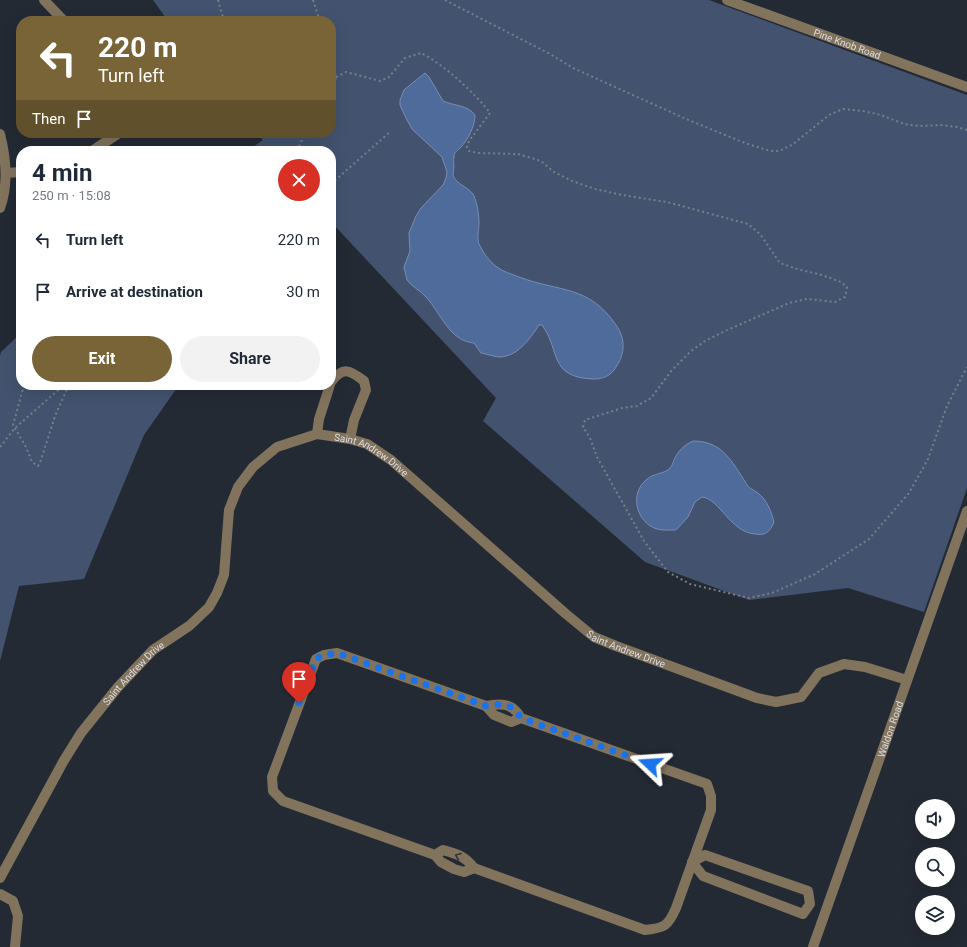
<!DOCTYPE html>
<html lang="en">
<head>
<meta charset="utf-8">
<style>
	:root { --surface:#fff; --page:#f2f2f3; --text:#1f2937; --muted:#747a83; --accent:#796437 }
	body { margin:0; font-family:Roboto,sans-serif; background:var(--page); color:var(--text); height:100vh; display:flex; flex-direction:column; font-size:15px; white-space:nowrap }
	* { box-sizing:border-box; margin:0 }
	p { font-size:13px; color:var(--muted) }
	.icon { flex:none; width:22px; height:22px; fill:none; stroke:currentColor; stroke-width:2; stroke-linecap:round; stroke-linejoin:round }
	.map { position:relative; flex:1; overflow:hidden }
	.sheet { position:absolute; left:16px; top:146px; width:320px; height:244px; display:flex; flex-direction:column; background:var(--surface); border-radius:16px; box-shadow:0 4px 16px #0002 }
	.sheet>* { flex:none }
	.banner { position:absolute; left:16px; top:16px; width:320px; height:122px; border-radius:16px; box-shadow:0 4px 16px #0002; background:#796437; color:#fff; overflow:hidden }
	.tools { position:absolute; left:915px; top:799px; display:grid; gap:8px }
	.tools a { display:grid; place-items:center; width:40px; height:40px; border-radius:50%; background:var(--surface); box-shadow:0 4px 16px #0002; font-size:20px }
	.pin { position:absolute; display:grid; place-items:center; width:34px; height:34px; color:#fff; margin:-41px -17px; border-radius:50% 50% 50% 0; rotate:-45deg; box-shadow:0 0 4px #0007 }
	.pin .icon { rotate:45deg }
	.me { position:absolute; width:44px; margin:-22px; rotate:290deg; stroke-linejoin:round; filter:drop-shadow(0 0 3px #0008) }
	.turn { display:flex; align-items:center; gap:14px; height:84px; padding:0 16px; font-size:18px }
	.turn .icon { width:52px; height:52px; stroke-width:2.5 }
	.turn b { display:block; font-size:28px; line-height:34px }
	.then { display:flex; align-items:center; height:38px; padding:0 16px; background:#0003; gap:8px; font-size:15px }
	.round { display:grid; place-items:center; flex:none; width:42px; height:42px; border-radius:21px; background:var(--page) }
	.headline { display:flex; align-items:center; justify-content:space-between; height:68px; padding:0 16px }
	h1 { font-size:24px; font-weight:700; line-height:30px }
	.action { display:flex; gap:8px; margin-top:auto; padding:8px 16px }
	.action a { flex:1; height:46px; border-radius:24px; background:var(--accent); color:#fff; font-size:16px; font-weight:700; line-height:46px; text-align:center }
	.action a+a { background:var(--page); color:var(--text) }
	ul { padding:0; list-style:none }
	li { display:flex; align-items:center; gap:12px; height:52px; padding:0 16px }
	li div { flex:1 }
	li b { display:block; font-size:15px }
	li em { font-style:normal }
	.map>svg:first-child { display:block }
</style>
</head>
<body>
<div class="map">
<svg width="967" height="947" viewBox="0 0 967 947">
	<rect width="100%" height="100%" fill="#242a34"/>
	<path fill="#43536f" d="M 153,0 L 709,0 L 967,95 L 967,488 L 924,612 L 848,588 L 749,600 L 645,562 L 483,421 L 496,398 L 332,223 L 331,224 L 331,151 L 247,151 L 263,140 L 257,133 L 331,133 L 331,21 L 168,21 Z
		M 21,333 L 21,385 L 179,385 L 144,435 L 84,579 L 19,586 L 0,661 L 0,356 L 1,352 Z"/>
	<path fill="#4e6b9c" stroke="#788db2" d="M 425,73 L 429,77 L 443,101 C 454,106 468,105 475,115 C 475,126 468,140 460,148 C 457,151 454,152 454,157 C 453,160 454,163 454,166 C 454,169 453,172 453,175 C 456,185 470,187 474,196 C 477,203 479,214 479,223 C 479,230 476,240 480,246 C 484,254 490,262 497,267 C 503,272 512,274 519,277 C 559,292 589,285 616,325 C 626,339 625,354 616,367 C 611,376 603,379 593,379 C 548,377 561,351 542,325 L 539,325 C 532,336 520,353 506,356 C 499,359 488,354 481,353 L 474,343 C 449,341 441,313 426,297 C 420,290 412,287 407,280 L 404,267 L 410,251 L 409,233 L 416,216 L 421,208 L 443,185 L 446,178 L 447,172 L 442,157 L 412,129 L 406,118 L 400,105 L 400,100 L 404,90 Z
		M 693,441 C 723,441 732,462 746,483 C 748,488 754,490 758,493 C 767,500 771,511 774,522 C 770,532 765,536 755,534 C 730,532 720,499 702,497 L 695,502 L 688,517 L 676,530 C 669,530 659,531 652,527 C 636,518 630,494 646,480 C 653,473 665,474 670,468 C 672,466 673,463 674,460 C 678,451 684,445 693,441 Z"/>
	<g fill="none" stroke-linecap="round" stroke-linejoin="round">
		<path stroke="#797e87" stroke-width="2" stroke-dasharray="2 3" stroke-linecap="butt" d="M 218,0 L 224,21
			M 313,0 L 320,21
			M 445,0 L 550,54 L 573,68 L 686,119 L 745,143 L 770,151 L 779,151 L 792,145 L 829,115 L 843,109 L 863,111 L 881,115 L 904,124 L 919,126 L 941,125 L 957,127 L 967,130
			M 331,53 L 336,77 L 331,92
			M 336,77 L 346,72 L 380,81 L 389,77 L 405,58 L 421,53 C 442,63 476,94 490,113 L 469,141 L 467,147 L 469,151 L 478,153 L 518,154 L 541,161 L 554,172 L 572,181 L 595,189 L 622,195 L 667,202 L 748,224 L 760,234 L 780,263 L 797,269 L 822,275 L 841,282 L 847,287 L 845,297 L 835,302 L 807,299 L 789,303 L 725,331 L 705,341 L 691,351 L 672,370 L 651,398 L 637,406 L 622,408 L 585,420 L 583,427 L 590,438 L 597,457 L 644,541 L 668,572 L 690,584 L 749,598 L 772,593 L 815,574 L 869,539 L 909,493 L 928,459 L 947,406 L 967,367
			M 297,151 L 305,133
			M 331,184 L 391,131
			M 24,385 L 13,425 L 26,447 L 32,462 L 38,466 L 40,463 L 55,416 L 69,385
			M 0,447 L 15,428 L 64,385"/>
		<g stroke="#82735d" stroke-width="10">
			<path d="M 44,0 L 64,21"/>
			<path id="s1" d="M 727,0 L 967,87"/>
			<path d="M 0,134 C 6,158 9,184 0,208"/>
			<path d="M 92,151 L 119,133"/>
			<path d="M 6,173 L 21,172"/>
			<path d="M 331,382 C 343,366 350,370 364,381 L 366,390 L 354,420 L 350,439"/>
			<path d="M 317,434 L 319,419 L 330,385"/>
			<path d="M 435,855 L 443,850 C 457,854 465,856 474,868 L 464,872 L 454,869 L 441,862 L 435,855 L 283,801 L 273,791 L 272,777 L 316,659 L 324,655 L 337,653 L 486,706"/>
			<path d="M 705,855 L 808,891 L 810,904 L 803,914 L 703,876 L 692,862 Z"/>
			<path d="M 474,868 L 645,930 C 665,928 668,926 676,908 L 711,810 L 711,796 L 707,784 L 521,718 C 512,703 502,703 486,706 L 494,715 L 511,722 L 521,718"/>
			<path id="s2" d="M 0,878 L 63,762 L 81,733 L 118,687 L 153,650 L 189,626 L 209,607 L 217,593 L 224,575 L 229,510 L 238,487 L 253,467 L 277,447 L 317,434 L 350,439 L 367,444 L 391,460 L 566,614 L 594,637 L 616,646 L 757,698 L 776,702 L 801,697 L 819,673 L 844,664 L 865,667 L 907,680"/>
			<path d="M 0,894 L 13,901 L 18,916 L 15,947"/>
			<path id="s3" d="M 813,947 L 967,511"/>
		</g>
	</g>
	<defs><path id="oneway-chevron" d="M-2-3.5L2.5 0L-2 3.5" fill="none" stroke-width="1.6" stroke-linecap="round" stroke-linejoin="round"/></defs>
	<use stroke="#343537" href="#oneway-chevron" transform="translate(458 856) rotate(-157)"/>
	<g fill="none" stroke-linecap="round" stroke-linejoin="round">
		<path stroke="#1a73e8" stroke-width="7" stroke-dasharray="0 12.6" d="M 299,703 L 316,659 L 324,655 L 337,653 L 486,706 C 502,703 512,703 521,718 L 650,764"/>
	</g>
	<g text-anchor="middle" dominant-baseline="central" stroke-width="4" stroke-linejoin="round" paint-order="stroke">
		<g font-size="10" fill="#d9dde4" stroke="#1a202a">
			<text stroke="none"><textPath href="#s1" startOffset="128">Pine Knob Road</textPath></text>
			<text stroke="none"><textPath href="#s2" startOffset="630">Saint Andrew Drive</textPath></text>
			<text stroke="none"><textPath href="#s2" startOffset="954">Saint Andrew Drive</textPath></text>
			<text stroke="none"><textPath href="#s2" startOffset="246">Saint Andrew Drive</textPath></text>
			<text stroke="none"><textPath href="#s3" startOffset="231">Waldon Road</textPath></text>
		</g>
	</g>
</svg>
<div class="tools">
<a><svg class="icon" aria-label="sound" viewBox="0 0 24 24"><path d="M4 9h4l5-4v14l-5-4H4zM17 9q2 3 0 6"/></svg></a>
<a><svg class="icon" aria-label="search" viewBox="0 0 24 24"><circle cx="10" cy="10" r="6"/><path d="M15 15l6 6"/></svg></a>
<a><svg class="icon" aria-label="layers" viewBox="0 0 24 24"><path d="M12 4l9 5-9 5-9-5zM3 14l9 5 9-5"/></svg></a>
</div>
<div class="pin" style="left:299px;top:703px;background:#d93025"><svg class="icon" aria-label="arrive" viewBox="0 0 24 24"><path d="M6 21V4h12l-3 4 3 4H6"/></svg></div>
<svg class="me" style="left:650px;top:764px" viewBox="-20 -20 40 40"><path d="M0-17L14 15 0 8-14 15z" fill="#1a73e8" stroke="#fff" stroke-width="4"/></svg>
<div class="banner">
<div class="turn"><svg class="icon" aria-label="left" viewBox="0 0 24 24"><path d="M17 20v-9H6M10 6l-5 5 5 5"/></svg><div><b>220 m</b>Turn left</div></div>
<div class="then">Then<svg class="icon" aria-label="arrive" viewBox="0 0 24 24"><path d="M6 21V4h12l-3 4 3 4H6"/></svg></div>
</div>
<section class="sheet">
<div class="headline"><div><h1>4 min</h1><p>250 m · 15:08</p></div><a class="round" style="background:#d93025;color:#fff"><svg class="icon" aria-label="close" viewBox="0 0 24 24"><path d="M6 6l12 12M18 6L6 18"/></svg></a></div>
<ul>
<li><svg class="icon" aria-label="left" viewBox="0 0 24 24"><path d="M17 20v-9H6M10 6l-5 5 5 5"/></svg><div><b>Turn left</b></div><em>220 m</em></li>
<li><svg class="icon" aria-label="arrive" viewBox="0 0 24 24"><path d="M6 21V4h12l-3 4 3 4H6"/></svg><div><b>Arrive at destination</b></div><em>30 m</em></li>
</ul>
<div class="action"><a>Exit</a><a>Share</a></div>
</section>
</div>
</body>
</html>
